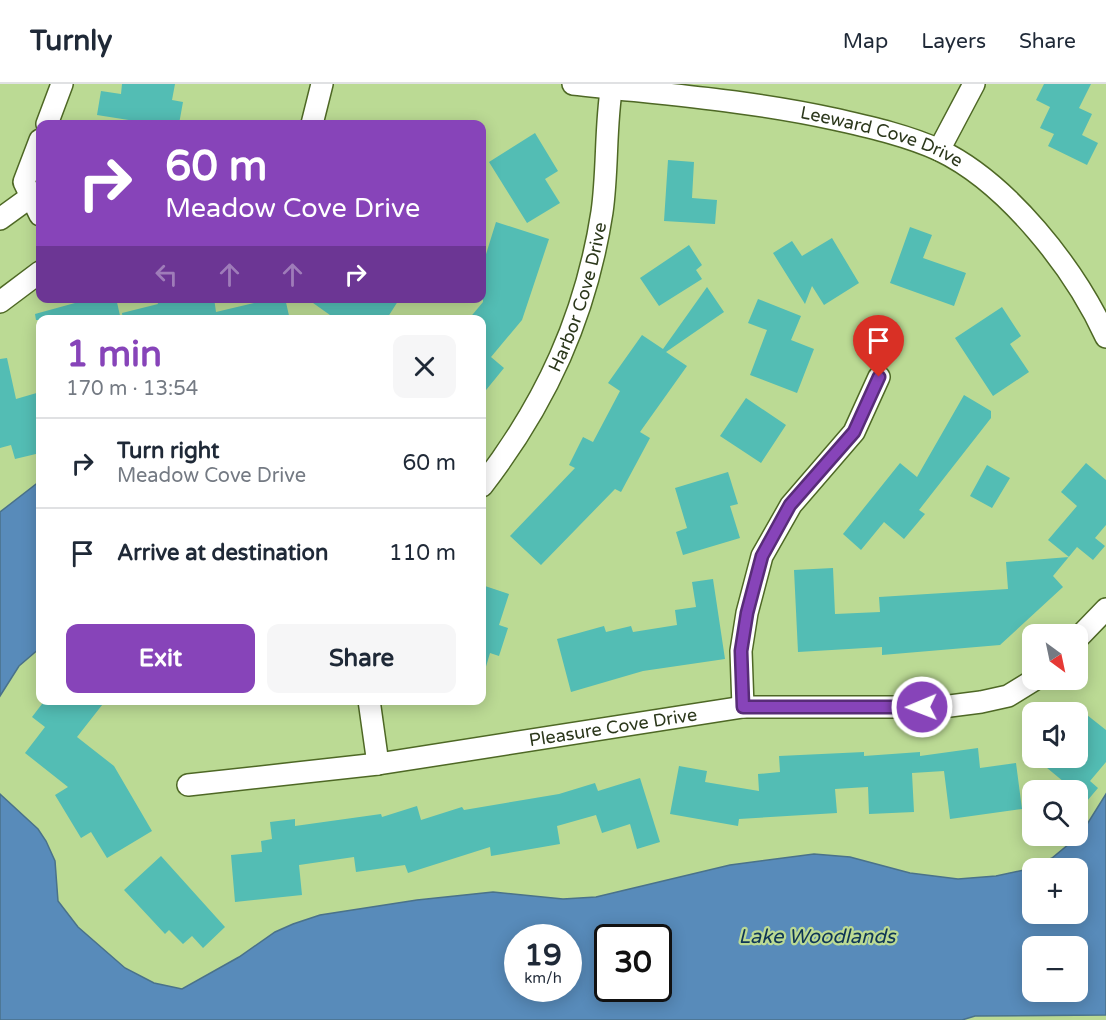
<!DOCTYPE html>
<html lang="en">
<head>
<meta charset="utf-8">
<style>
	:root { --surface:#fff; --page:#f6f6f7; --text:#1f2937; --muted:#747a83; --line:#e0e1e3; --accent:#8744b9 }
	body { margin:0; font-family:"Varela Round",sans-serif; background:var(--page); color:var(--text); height:100vh; display:flex; flex-direction:column; font-size:22px; white-space:nowrap }
	* { box-sizing:border-box; margin:0 }
	p { font-size:20px; color:var(--muted) }
	.icon { flex:none; width:33px; height:33px; fill:none; stroke:currentColor; stroke-width:2; stroke-linecap:round; stroke-linejoin:round }
	.map { position:relative; flex:1; overflow:hidden }
	.side { position:absolute; left:36px; top:231px; width:450px; height:390px; display:flex; flex-direction:column; background:var(--surface); border-radius:12px; box-shadow:0 3px 15px #0003 }
	.side>* { flex:none }
	.top-card { position:absolute; left:36px; top:36px; width:450px; height:183px; border-radius:12px; box-shadow:0 3px 15px #0003; background:#8744b9; color:#fff; overflow:hidden }
	.needle { width:39px; rotate:147deg }
	.fabs { position:absolute; left:1022px; top:540px; display:grid; gap:12px }
	.fabs a { display:grid; place-items:center; width:66px; height:66px; border-radius:12px; background:var(--surface); box-shadow:0 3px 15px #0003; font-size:30px }
	.speed { position:absolute; left:504px; top:840px; display:flex; gap:12px; font-size:30px; font-weight:700; text-align:center }
	.speed>* { display:grid; place-content:center; width:78px; height:78px; border-radius:50%; background:var(--surface); box-shadow:0 3px 15px #0003; line-height:1 }
	.speed small { font-size:15px; font-weight:400 }
	.speed .limit { border:3px solid #111; border-radius:9px; background:#fff; color:#111 }
	.pin { position:absolute; display:grid; place-items:center; width:51px; height:51px; color:#fff; margin:-62px -26px; border-radius:50% 50% 50% 0; rotate:-45deg; box-shadow:0 0 6px #0007 }
	.pin .icon { rotate:45deg }
	.me { position:absolute; width:66px; margin:-33px; rotate:269deg; stroke-linejoin:round; filter:drop-shadow(0 0 4px #0008) }
	.turn { display:flex; align-items:center; gap:21px; height:126px; padding:0 30px; font-size:27px }
	.turn .icon { width:78px; height:78px; stroke-width:2.5 }
	.turn b { display:block; font-size:42px; line-height:51px }
	.lanes { display:flex; align-items:center; height:57px; padding:0 30px; background:#0003; justify-content:center; gap:30px; direction:ltr }
	.lanes .off { opacity:.35 }
	.round { display:grid; place-items:center; flex:none; width:63px; height:63px; border-radius:12px; background:var(--page) }
	.head { display:flex; align-items:center; justify-content:space-between; height:102px; padding:0 30px }
	h1 { font-size:36px; font-weight:800; line-height:45px; color:var(--accent) }
	.action { display:flex; gap:12px; margin-top:auto; padding:12px 30px }
	.action a { flex:1; height:69px; border-radius:12px; background:var(--accent); color:#fff; font-size:24px; font-weight:800; line-height:69px; text-align:center }
	.action a+a { background:var(--page); color:var(--text) }
	ul { padding:0; list-style:none }
	li { display:flex; align-items:center; gap:18px; height:90px; padding:0 30px; border-top:2px solid var(--line) }
	li div { flex:1 }
	li b { display:block; font-size:22px }
	li em { font-style:normal }
	header { display:flex; align-items:center; gap:36px; box-sizing:border-box; height:84px; padding:0 30px; background:var(--surface); border-bottom:2px solid var(--line) }
	header strong { font-size:28px }
	nav { display:flex; gap:33px; margin-inline-start:auto; font-size:21px }
	.map>svg:first-child { display:block }
</style>
</head>
<body>
<header>
<strong>Turnly</strong>
<nav><a>Map</a><a>Layers</a><a>Share</a></nav>
</header>
<div class="map">
<svg width="1106" height="936" viewBox="0 0 1106 936">
	<rect width="100%" height="100%" fill="#bbda94"/>
	<path fill="#588bba" stroke="#4a728a" stroke-width="1.5" fill-rule="evenodd" d="M 40,397 L 40,564 L 19,582 L 0,612 L 0,428 Z
		M 0,710 L 38,745 L 46,757 L 55,777 L 58,817 L 78,843 L 125,884 L 154,899 L 182,905 L 239,873 L 275,848 L 293,840 L 320,831 L 417,816 L 493,808 L 563,815 L 596,813 L 730,781 L 814,770 L 850,773 L 910,789 L 958,795 L 996,792 L 1024,786 L 1052,774 L 1081,750 L 1106,710 L 1106,931 L 975,932 L 962,936 L 0,936 ZM 1032,784 L 1077,784 L 1077,830 L 1032,830 ZM 518,854 L 568,854 L 568,904 L 518,904 ZM 608,854 L 658,854 L 658,904 L 608,904 ZM 1032,862 L 1077,862 L 1077,908 L 1032,908 Z"/>
	<path fill="#53bdb4" d="M 122,0 L 175,0 L 172,16 L 183,18 L 179,40 L 154,40 L 97,31 L 101,7 L 121,10 Z
		M 1044,0 L 1091,0 L 1079,24 L 1092,30 L 1082,51 L 1098,59 L 1087,81 L 1048,62 L 1054,50 L 1040,44 L 1050,23 L 1036,16 Z
		M 535,49 L 558,87 L 545,95 L 560,119 L 527,139 L 489,78 Z
		M 668,76 L 694,78 L 692,114 L 717,116 L 715,140 L 664,137 Z
		M 496,138 L 549,155 L 522,236 L 491,273 L 504,284 L 482,311 L 482,236 L 468,236 L 483,218 L 482,183 Z
		M 910,143 L 932,151 L 923,174 L 966,189 L 954,222 L 890,199 Z
		M 832,154 L 859,199 L 824,221 L 812,202 L 805,220 L 773,169 L 792,157 L 802,172 Z
		M 689,161 L 702,181 L 696,186 L 702,195 L 659,222 L 640,194 Z
		M 707,203 L 724,228 L 666,268 L 687,282 L 640,348 L 650,354 L 621,408 L 615,405 L 541,481 L 510,452 L 575,384 L 569,381 L 583,353 L 593,358 L 620,307 L 608,299 L 642,251 L 663,265 Z
		M 93,214 L 116,214 L 121,236 L 36,236 L 35,230 Z
		M 156,214 L 214,214 L 216,228 L 262,217 L 262,214 L 285,214 L 290,236 L 123,236 L 122,229 L 158,220 Z
		M 306,214 L 400,214 L 386,236 L 337,236 Z
		M 758,215 L 801,232 L 791,256 L 814,265 L 797,309 L 750,291 L 767,246 L 748,239 Z
		M 1002,223 L 1021,252 L 1010,260 L 1029,288 L 993,312 L 955,254 Z
		M 7,274 L 16,315 L 40,308 L 40,369 L 15,375 L 11,361 L 0,364 L 0,275 Z
		M 964,311 L 991,327 L 991,334 L 919,426 L 925,430 L 904,455 L 884,438 L 861,466 L 843,450 L 900,379 L 917,393 Z
		M 746,314 L 786,341 L 761,379 L 720,352 Z
		M 1086,379 L 1106,396 L 1106,441 L 1095,454 L 1105,462 L 1093,476 L 1077,463 L 1053,492 L 1063,503 L 1000,561 L 882,571 L 882,563 L 798,568 L 794,486 L 833,484 L 835,530 L 880,528 L 879,513 L 1008,505 L 1006,478 L 1069,473 L 1048,456 L 1077,422 L 1061,408 Z
		M 987,381 L 1010,394 L 992,424 L 970,412 Z
		M 728,388 L 738,420 L 730,422 L 740,454 L 683,471 L 676,448 L 687,444 L 675,404 Z
		M 713,495 L 725,575 L 643,587 L 571,608 L 557,555 L 604,542 L 606,548 L 631,542 L 633,548 L 677,541 L 675,526 L 696,523 L 692,498 Z
		M 482,501 L 509,510 L 499,541 L 508,544 L 499,572 L 490,569 L 485,586 L 482,585 Z
		M 45,616 L 106,616 L 77,653 L 114,682 L 152,747 L 107,774 L 91,748 L 81,754 L 55,711 L 68,703 L 25,669 L 45,643 L 32,633 Z
		M 1087,631 L 1106,646 L 1106,678 L 1090,697 L 1098,704 L 1087,717 L 1035,674 L 1077,674 L 1077,643 Z
		M 978,664 L 980,684 L 1016,679 L 1022,725 L 950,735 L 944,687 L 912,689 L 914,728 L 869,730 L 868,703 L 835,705 L 837,729 L 739,735 L 738,742 L 670,730 L 679,682 L 707,687 L 705,698 L 759,707 L 758,690 L 780,688 L 779,672 L 864,668 L 864,672 L 920,668 L 920,672 Z
		M 640,694 L 660,758 L 637,765 L 630,740 L 602,749 L 596,731 L 557,742 L 560,760 L 491,772 L 490,763 L 408,789 L 405,781 L 356,788 L 354,773 L 299,781 L 302,811 L 235,818 L 231,771 L 262,768 L 261,757 L 272,755 L 270,738 L 295,735 L 295,742 L 381,730 L 382,733 L 417,722 L 421,736 L 462,723 L 464,726 L 559,710 L 595,699 L 598,707 Z
		M 161,772 L 225,843 L 203,864 L 192,852 L 183,860 L 169,846 L 165,850 L 124,806 Z"/>
	<g fill="none" stroke-linecap="round" stroke-linejoin="round">
		<defs>
			<g id="street">
				<path id="s1" d="M 573,0 C 660,10 748,16 834,35 C 869,43 906,51 939,66 C 1008,99 1075,185 1106,253"/>
				<path d="M 47,40 L 62,0"/>
				<path d="M 312,40 L 322,0"/>
				<path d="M 40,56 L 24,98 L 40,131"/>
				<path d="M 939,66 L 974,0"/>
				<path d="M 0,135 L 29,114"/>
				<path d="M 0,218 L 40,188"/>
				<path id="s2" d="M 482,402 C 546,319 586,232 602,128 C 608,86 605,42 612,0"/>
				<path d="M 1077,555 L 1106,525"/>
				<path d="M 369,616 L 378,680"/>
				<path d="M 743,623 L 741,567 L 747,529 L 762,472 L 791,421 L 854,348 L 879,293"/>
				<path id="s3" d="M 188,701 L 378,680 L 743,623 L 942,623 L 981,618 L 1008,612 L 1034,596"/>
			</g>
		</defs>
		<use href="#street" stroke="#4e6825" stroke-width="24"/>
		<use href="#street" stroke="#fff" stroke-width="21"/>
	</g>
	<g fill="none" stroke-linecap="round" stroke-linejoin="round">
		<defs>
			<path id="route" d="M 879,293 L 854,348 L 790,421 L 762,472 L 747,529 L 741,567 L 743,623 L 922,623"/>
		</defs>
		<use href="#route" stroke="#582c78" stroke-width="15"/>
		<use href="#route" stroke="#8744b9" stroke-width="10"/>
	</g>
	<g text-anchor="middle" dominant-baseline="central" stroke-width="4.5" stroke-linejoin="round" paint-order="stroke">
		<g font-size="18" fill="#2b371b" stroke="#bbda94">
			<text stroke="none"><textPath href="#s1" startOffset="314">Leeward Cove Drive</textPath></text>
			<text stroke="none"><textPath href="#s2" startOffset="214">Harbor Cove Drive</textPath></text>
			<text stroke="none"><textPath href="#s3" startOffset="429">Pleasure Cove Drive</textPath></text>
		</g>
		<g font-size="20" font-style="italic" fill="#0e3556" stroke="#bbda94">
			<text x="817" y="853">Lake Woodlands</text>
		</g>
	</g>
</svg>
<div class="fabs">
<a><svg class="needle" viewBox="-14 -14 28 28"><path d="M0-13l5 13h-10z" fill="#e53935"/><path d="M0 13l5-13h-10z" fill="#747a83"/></svg></a>
<a><svg class="icon" aria-label="sound" viewBox="0 0 24 24"><path d="M4 9h4l5-4v14l-5-4H4zM17 9q2 3 0 6"/></svg></a>
<a><svg class="icon" aria-label="search" viewBox="0 0 24 24"><circle cx="10" cy="10" r="6"/><path d="M15 15l6 6"/></svg></a>
<a>+</a>
<a>−</a>
</div>
<div class="speed"><div>19<small>km/h</small></div><div class="limit">30</div></div>
<div class="pin" style="left:879px;top:293px;background:#d93025"><svg class="icon" aria-label="arrive" viewBox="0 0 24 24"><path d="M6 21V4h12l-3 4 3 4H6"/></svg></div>
<svg class="me" style="left:922px;top:623px" viewBox="-20 -20 40 40"><circle r="17" fill="#8744b9" stroke="#fff" stroke-width="3"/><path d="M0-11L8 9 0 5-8 9z" fill="#fff"/></svg>
<div class="top-card">
<div class="turn"><svg class="icon" aria-label="right" viewBox="0 0 24 24"><path d="M7 20v-9h11M14 6l5 5-5 5"/></svg><div><b>60 m</b>Meadow Cove Drive</div></div>
<div class="lanes"><svg class="icon off" aria-label="left" viewBox="0 0 24 24"><path d="M17 20v-9H6M10 6l-5 5 5 5"/></svg><svg class="icon off" aria-label="ahead" viewBox="0 0 24 24"><path d="M12 20V5M6 11l6-6 6 6"/></svg><svg class="icon off" aria-label="ahead" viewBox="0 0 24 24"><path d="M12 20V5M6 11l6-6 6 6"/></svg><svg class="icon" aria-label="right" viewBox="0 0 24 24"><path d="M7 20v-9h11M14 6l5 5-5 5"/></svg></div>
</div>
<section class="side">
<div class="head"><div><h1>1 min</h1><p>170 m · 13:54</p></div><a class="round"><svg class="icon" aria-label="close" viewBox="0 0 24 24"><path d="M6 6l12 12M18 6L6 18"/></svg></a></div>
<ul>
<li><svg class="icon" aria-label="right" viewBox="0 0 24 24"><path d="M7 20v-9h11M14 6l5 5-5 5"/></svg><div><b>Turn right</b><p>Meadow Cove Drive</p></div><em>60 m</em></li>
<li><svg class="icon" aria-label="arrive" viewBox="0 0 24 24"><path d="M6 21V4h12l-3 4 3 4H6"/></svg><div><b>Arrive at destination</b></div><em>110 m</em></li>
</ul>
<div class="action"><a>Exit</a><a>Share</a></div>
</section>
</div>
</body>
</html>
